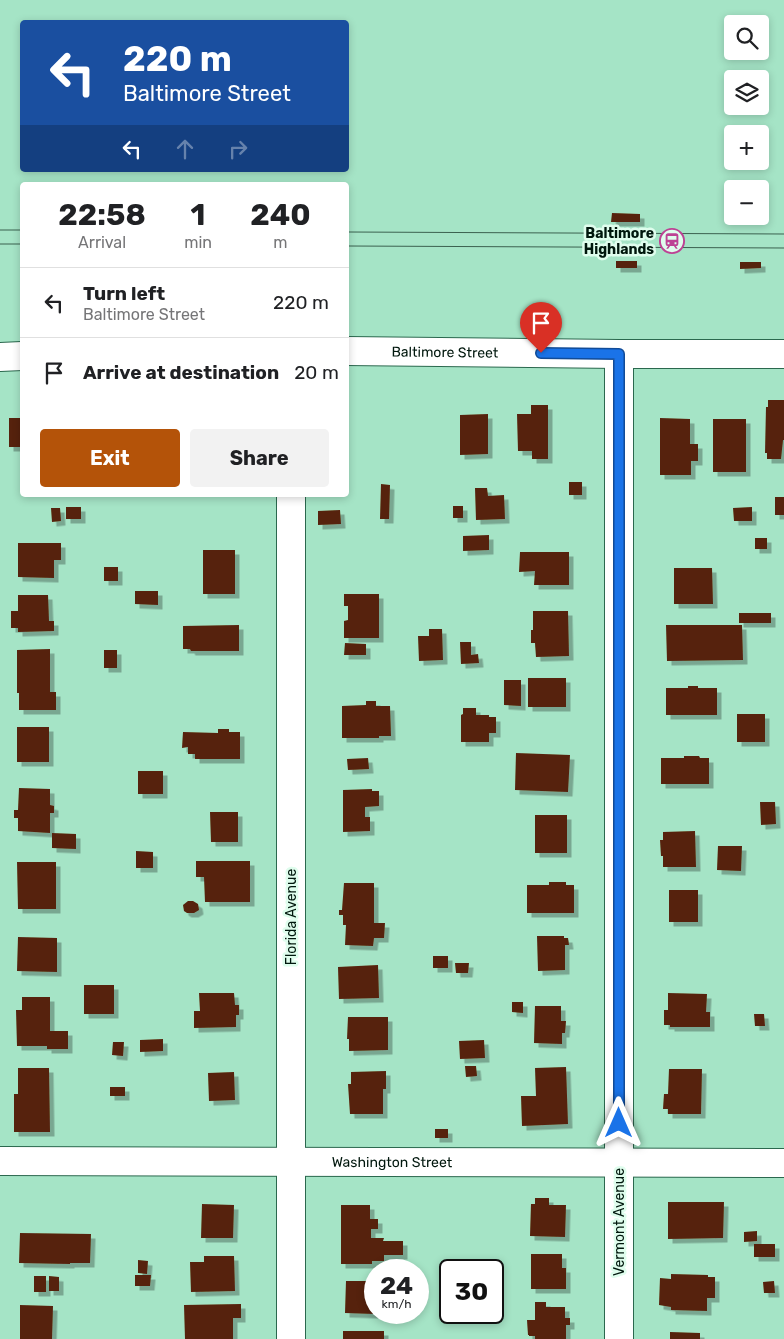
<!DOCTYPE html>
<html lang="en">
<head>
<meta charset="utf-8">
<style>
	:root { --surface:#fff; --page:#f2f2f2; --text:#202124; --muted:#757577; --line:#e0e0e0; --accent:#b45309 }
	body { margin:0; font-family:Rubik,sans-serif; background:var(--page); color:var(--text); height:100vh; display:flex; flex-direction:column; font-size:19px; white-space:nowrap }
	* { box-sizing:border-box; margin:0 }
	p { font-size:16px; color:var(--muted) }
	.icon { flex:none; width:28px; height:28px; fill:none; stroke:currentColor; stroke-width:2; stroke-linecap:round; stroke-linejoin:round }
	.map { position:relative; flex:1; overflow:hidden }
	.panel { position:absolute; left:20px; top:182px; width:329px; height:315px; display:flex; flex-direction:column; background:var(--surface); border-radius:5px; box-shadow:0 2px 8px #0003 }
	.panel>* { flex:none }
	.top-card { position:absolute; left:20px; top:20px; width:329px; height:152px; border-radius:5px; box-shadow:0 2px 8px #0003; background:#1a4fa0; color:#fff; overflow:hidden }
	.controls { position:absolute; left:724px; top:15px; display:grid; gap:10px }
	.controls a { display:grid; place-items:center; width:45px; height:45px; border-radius:5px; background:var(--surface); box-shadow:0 2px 8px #0003; font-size:25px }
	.speed { position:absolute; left:364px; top:1259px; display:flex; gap:10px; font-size:25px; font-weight:700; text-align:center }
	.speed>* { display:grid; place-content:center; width:65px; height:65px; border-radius:50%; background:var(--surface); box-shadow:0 2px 8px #0003; line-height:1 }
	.speed small { font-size:12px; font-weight:400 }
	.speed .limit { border:2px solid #111; border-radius:8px; background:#fff; color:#111 }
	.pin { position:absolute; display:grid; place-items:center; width:42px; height:42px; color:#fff; margin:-51px -21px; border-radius:50% 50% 50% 0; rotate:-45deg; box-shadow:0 0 5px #0007 }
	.pin .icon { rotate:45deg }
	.me { position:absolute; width:55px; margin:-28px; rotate:0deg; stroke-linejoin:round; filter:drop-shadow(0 0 4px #0008) }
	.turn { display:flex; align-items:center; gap:18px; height:105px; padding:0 20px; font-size:22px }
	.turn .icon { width:65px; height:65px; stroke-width:2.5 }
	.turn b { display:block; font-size:35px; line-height:42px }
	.lanes { display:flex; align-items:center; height:48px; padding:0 20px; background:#0003; justify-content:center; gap:25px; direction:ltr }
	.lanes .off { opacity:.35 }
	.eta { display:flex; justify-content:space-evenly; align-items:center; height:85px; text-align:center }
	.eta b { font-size:30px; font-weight:700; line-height:35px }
	.primary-button { display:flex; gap:10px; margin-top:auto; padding:10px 20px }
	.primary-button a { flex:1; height:58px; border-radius:5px; background:var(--accent); color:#fff; font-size:20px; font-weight:700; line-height:58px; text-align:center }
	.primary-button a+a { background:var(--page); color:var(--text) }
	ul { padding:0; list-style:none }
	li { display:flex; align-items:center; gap:15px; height:70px; padding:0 20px; border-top:1px solid var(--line) }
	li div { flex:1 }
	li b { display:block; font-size:19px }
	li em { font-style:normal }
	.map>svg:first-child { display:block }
</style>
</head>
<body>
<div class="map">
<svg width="784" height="1339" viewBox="0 0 784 1339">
	<defs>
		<filter id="shadow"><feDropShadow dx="4.5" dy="4.5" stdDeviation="0" flood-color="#0004"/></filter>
	</defs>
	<rect width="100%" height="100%" fill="#a5e4c6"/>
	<path fill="#572209" filter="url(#shadow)" d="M 612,213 L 640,214 L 640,222 L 611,222 Z
		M 616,261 L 637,261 L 637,268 L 616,268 Z
		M 740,262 L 761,262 L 761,268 L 740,269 Z
		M 768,400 L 784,400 L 784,440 L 783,440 L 781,459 L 767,459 L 767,453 L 765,453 L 766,407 L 768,407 Z
		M 531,405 L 548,405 L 548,459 L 532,459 L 532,451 L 518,451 L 517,414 L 531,414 Z
		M 488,414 L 488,454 L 460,455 L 460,415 Z
		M 9,418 L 22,418 L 22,447 L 9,447 Z
		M 660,418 L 690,419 L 690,444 L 698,444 L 698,461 L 691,461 L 691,475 L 660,475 Z
		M 713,419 L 746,419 L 746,472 L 713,472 Z
		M 569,482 L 582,482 L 582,495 L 569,495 Z
		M 381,484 L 390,485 L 389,519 L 380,519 Z
		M 475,488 L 487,488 L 488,496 L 504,495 L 505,519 L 476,520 Z
		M 775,497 L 784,497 L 784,515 L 775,515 Z
		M 453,506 L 463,506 L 463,518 L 453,518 Z
		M 66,507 L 81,507 L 81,519 L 66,519 Z
		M 752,507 L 752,521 L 734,521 L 733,508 Z
		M 51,508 L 60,508 L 61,521 L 52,522 Z
		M 340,510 L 341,524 L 318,525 L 318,511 Z
		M 489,535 L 489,550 L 463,551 L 463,536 Z
		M 755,538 L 767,538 L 767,549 L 755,549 Z
		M 18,543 L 61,543 L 61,560 L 54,560 L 54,578 L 18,577 Z
		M 203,550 L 235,550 L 235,594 L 203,594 Z
		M 520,552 L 569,552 L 569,585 L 534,585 L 535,571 L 519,572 Z
		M 104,567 L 118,567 L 118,581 L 104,581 Z
		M 674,568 L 712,568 L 713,604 L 674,604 Z
		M 135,591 L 158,591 L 158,605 L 135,604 Z
		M 344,594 L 379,594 L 379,638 L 344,638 L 344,621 L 348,620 L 348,606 L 344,606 Z
		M 18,595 L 48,595 L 49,621 L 54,621 L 54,631 L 18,632 L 18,628 L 11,628 L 11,611 L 18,611 Z
		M 533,611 L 568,611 L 569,656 L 536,657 L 535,643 L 531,643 L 531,630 L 533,630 Z
		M 739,613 L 771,613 L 771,623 L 739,623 Z
		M 239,625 L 239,651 L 191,651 L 190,649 L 183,649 L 183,626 Z
		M 666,625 L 742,625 L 743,660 L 667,661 Z
		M 429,629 L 442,629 L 443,660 L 419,661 L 418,636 L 429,636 Z
		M 460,642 L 471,642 L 471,655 L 478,654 L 479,663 L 461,664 Z
		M 345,643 L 366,644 L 366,655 L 344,655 Z
		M 50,649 L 50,692 L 56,692 L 56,710 L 19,710 L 19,693 L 17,693 L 17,650 Z
		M 104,650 L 117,650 L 117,668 L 104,668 Z
		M 528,678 L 566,678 L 566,707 L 528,707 Z
		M 504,680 L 521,680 L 521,706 L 504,705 Z
		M 688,686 L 698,686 L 698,688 L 717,688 L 717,715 L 666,715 L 666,688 L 688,688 Z
		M 366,701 L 376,701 L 376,706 L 390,706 L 391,736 L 379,736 L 379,738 L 342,738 L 342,706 L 366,705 Z
		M 463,708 L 476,708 L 476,715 L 489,715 L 489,717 L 496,717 L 496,733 L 489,733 L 489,742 L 461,742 L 461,715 L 463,714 Z
		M 737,714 L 765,714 L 765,742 L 737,742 Z
		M 17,727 L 49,727 L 49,762 L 17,762 Z
		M 218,729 L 229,729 L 229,732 L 240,732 L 240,759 L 195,759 L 195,754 L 188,754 L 188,747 L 182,748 L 183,732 L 218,733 Z
		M 516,753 L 570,755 L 568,792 L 515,790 Z
		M 684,756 L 699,756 L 700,758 L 709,758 L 709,784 L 661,784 L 661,758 L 684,758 Z
		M 368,758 L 369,769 L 348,770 L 347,759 Z
		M 138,771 L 163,771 L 163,794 L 138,794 Z
		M 19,788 L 50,789 L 50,805 L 54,806 L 54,813 L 50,813 L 50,833 L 18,831 L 18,818 L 14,818 L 14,810 L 18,810 Z
		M 372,789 L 372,791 L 379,791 L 379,806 L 365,807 L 365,817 L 370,817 L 370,831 L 343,832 L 343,790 Z
		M 760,802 L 775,802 L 776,824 L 761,825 Z
		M 210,812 L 238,812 L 238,842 L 211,842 Z
		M 535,815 L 567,815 L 567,853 L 535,853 Z
		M 695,831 L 696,867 L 663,867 L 663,856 L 661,856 L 660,840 L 663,840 L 663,832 Z
		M 52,833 L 76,834 L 76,849 L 52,848 Z
		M 718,846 L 742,846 L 741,871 L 717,870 Z
		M 136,851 L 153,852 L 153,868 L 136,868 Z
		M 196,861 L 250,861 L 250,902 L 205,902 L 204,877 L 196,877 Z
		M 17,862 L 56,862 L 56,909 L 18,909 Z
		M 549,882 L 566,882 L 566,885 L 574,885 L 574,913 L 527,913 L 527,885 L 549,885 Z
		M 344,883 L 374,883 L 374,923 L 385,923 L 384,938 L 374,938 L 373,946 L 345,945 L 346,925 L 343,925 L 343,915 L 339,915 L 339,910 L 342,910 Z
		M 669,890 L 698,890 L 698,922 L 669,922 Z
		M 188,901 L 193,901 L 198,904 L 199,910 L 194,913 L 187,913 L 184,911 L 183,905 Z
		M 537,936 L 564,936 L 564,938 L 568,938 L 569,945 L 565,945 L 565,970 L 538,971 Z
		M 18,937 L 57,938 L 57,972 L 17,971 Z
		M 433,956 L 448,956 L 448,968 L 433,968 Z
		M 455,963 L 469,963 L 468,973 L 456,973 Z
		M 378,965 L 379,998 L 339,999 L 338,967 Z
		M 84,985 L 114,985 L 114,1014 L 84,1014 Z
		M 199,993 L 234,993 L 235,1005 L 239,1005 L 239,1015 L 236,1015 L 236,1027 L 194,1028 L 194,1011 L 200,1011 Z
		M 668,993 L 707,994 L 706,1012 L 710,1012 L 710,1027 L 670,1027 L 670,1025 L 664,1025 L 664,1010 L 668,1010 Z
		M 22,997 L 50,997 L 50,1031 L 68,1031 L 68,1049 L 47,1049 L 47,1046 L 17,1046 L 16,1010 L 22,1010 Z
		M 512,1002 L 523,1002 L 523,1013 L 512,1012 Z
		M 535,1006 L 561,1006 L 561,1021 L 566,1021 L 565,1033 L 562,1033 L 562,1044 L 534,1043 Z
		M 754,1014 L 764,1014 L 765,1026 L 755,1026 Z
		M 348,1017 L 388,1017 L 388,1050 L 349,1051 L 349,1039 L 347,1039 Z
		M 163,1039 L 163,1051 L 140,1052 L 140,1040 Z
		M 484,1040 L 485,1058 L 460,1059 L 459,1041 Z
		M 113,1042 L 124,1042 L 123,1056 L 112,1055 Z
		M 465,1066 L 476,1066 L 477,1076 L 466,1077 Z
		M 566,1067 L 568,1124 L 522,1126 L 521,1096 L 536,1096 L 535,1068 Z
		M 18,1068 L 49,1068 L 50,1132 L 14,1132 L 14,1094 L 18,1094 Z
		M 669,1069 L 702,1069 L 701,1114 L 668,1114 L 668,1109 L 663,1109 L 664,1094 L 668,1094 Z
		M 386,1071 L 386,1089 L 383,1089 L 383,1114 L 350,1114 L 348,1084 L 351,1084 L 351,1072 Z
		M 234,1072 L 235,1100 L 209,1101 L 208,1073 Z
		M 110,1087 L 125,1087 L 125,1096 L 110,1096 Z
		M 435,1129 L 448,1129 L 448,1138 L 435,1138 Z
		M 535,1198 L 549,1198 L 549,1205 L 566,1205 L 565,1237 L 530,1236 L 531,1204 L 535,1204 Z
		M 668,1202 L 724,1202 L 723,1238 L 668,1239 Z
		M 202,1204 L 234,1205 L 233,1238 L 201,1238 Z
		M 341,1205 L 370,1205 L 370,1219 L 378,1219 L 378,1229 L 371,1229 L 371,1238 L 384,1238 L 383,1241 L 403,1241 L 403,1255 L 384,1255 L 384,1261 L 372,1261 L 372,1264 L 341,1264 Z
		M 757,1231 L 757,1241 L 744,1242 L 744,1232 Z
		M 20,1233 L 91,1234 L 90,1263 L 70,1263 L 70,1264 L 19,1263 Z
		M 754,1244 L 775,1244 L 775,1257 L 754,1257 Z
		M 531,1254 L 562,1254 L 562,1268 L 566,1268 L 566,1289 L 531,1289 Z
		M 204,1256 L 234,1256 L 235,1291 L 191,1292 L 190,1262 L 204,1262 Z
		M 138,1260 L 148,1261 L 147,1274 L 138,1273 Z
		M 671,1274 L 708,1275 L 708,1277 L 715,1277 L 715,1298 L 707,1298 L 707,1311 L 671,1310 L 671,1307 L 659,1305 L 660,1278 L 671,1279 Z
		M 135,1275 L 151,1275 L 150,1286 L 135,1286 Z
		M 34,1276 L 46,1276 L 46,1292 L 34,1292 Z
		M 49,1276 L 59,1277 L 59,1291 L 49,1291 Z
		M 346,1281 L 375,1281 L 375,1314 L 345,1313 Z
		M 774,1281 L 775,1293 L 764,1293 L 763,1282 Z
		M 535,1302 L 546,1302 L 546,1307 L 565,1307 L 565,1318 L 570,1318 L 570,1325 L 566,1325 L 566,1339 L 535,1339 L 535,1336 L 529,1336 L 529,1335 L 528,1335 L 527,1320 L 535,1320 Z
		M 241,1304 L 241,1318 L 233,1318 L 233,1339 L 185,1339 L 184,1305 Z
		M 20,1305 L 53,1306 L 52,1339 L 20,1339 Z
		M 343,1331 L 384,1331 L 384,1339 L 343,1339 Z
		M 670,1332 L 700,1333 L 700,1339 L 670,1339 Z"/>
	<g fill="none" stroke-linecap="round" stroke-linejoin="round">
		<defs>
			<g id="minor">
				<path id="s1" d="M 346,351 L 619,354 L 784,354"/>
				<path d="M 0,357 L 22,356"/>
				<path id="s2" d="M 0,1161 L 784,1163"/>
				<path d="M 291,1339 L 291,495"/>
				<path d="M 619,1339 L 619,354"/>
			</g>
		</defs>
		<use href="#minor" stroke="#2b684e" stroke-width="30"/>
		<use href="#minor" stroke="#fff" stroke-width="28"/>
		<path stroke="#3b614f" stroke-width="1" d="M 0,230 L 22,230
			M 346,232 L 784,234
			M 0,244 L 22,244
			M 346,246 L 784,248"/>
	</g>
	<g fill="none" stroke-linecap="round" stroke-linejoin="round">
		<defs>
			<path id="route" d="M 541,353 L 619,354 L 619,1123"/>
		</defs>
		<use href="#route" stroke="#114b97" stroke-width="12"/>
		<use href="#route" stroke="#1a73e8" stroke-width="9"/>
	</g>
	<defs>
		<symbol id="station-ring" viewBox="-11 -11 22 22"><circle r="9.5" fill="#dffded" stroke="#bd4294" stroke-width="1.5"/><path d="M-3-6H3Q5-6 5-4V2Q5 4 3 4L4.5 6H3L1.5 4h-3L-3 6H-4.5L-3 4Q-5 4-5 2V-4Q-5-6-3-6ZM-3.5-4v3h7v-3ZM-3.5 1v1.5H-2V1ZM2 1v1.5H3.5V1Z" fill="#bd4294"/></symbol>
	</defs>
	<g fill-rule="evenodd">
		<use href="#station-ring" x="658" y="227" width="28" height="28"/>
	</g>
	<g text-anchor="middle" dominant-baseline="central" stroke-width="5" stroke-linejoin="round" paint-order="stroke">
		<g font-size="14" font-weight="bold" fill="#00170d" stroke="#dffded" text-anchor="end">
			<text x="654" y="233">Baltimore<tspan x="654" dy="16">Highlands</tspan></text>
		</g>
		<g font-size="14" fill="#00170d" stroke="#dffded">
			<text stroke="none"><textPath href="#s1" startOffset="99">Baltimore Street</textPath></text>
			<text transform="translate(291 917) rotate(-90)">Florida Avenue</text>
			<text stroke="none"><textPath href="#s2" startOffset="392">Washington Street</textPath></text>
			<text transform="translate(619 1222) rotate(-90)">Vermont Avenue</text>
		</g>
	</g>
</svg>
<div class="controls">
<a><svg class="icon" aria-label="search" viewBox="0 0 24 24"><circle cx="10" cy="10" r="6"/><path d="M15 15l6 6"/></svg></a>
<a><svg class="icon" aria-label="layers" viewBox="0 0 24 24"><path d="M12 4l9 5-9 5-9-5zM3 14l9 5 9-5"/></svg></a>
<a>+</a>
<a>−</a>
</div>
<div class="speed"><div>24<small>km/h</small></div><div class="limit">30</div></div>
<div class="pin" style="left:541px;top:353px;background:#d93025"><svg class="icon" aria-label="arrive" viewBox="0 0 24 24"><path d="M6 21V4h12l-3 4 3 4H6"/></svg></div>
<svg class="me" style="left:619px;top:1123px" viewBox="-20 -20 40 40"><path d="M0-17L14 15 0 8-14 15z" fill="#1a73e8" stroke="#fff" stroke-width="4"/></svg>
<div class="top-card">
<div class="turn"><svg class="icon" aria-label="left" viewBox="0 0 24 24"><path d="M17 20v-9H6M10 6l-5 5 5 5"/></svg><div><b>220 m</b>Baltimore Street</div></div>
<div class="lanes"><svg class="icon" aria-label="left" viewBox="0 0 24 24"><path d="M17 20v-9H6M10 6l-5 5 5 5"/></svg><svg class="icon off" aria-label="ahead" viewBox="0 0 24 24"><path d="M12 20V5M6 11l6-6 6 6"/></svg><svg class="icon off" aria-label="right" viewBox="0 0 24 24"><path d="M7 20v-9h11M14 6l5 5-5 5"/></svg></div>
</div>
<section class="panel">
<div class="eta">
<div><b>22:58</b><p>Arrival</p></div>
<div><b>1</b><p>min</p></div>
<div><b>240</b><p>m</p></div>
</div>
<ul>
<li><svg class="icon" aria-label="left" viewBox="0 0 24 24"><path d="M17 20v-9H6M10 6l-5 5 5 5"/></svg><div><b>Turn left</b><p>Baltimore Street</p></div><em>220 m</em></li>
<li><svg class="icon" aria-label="arrive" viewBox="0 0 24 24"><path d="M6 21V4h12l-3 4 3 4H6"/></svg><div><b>Arrive at destination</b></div><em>20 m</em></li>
</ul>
<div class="primary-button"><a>Exit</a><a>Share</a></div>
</section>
</div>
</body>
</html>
